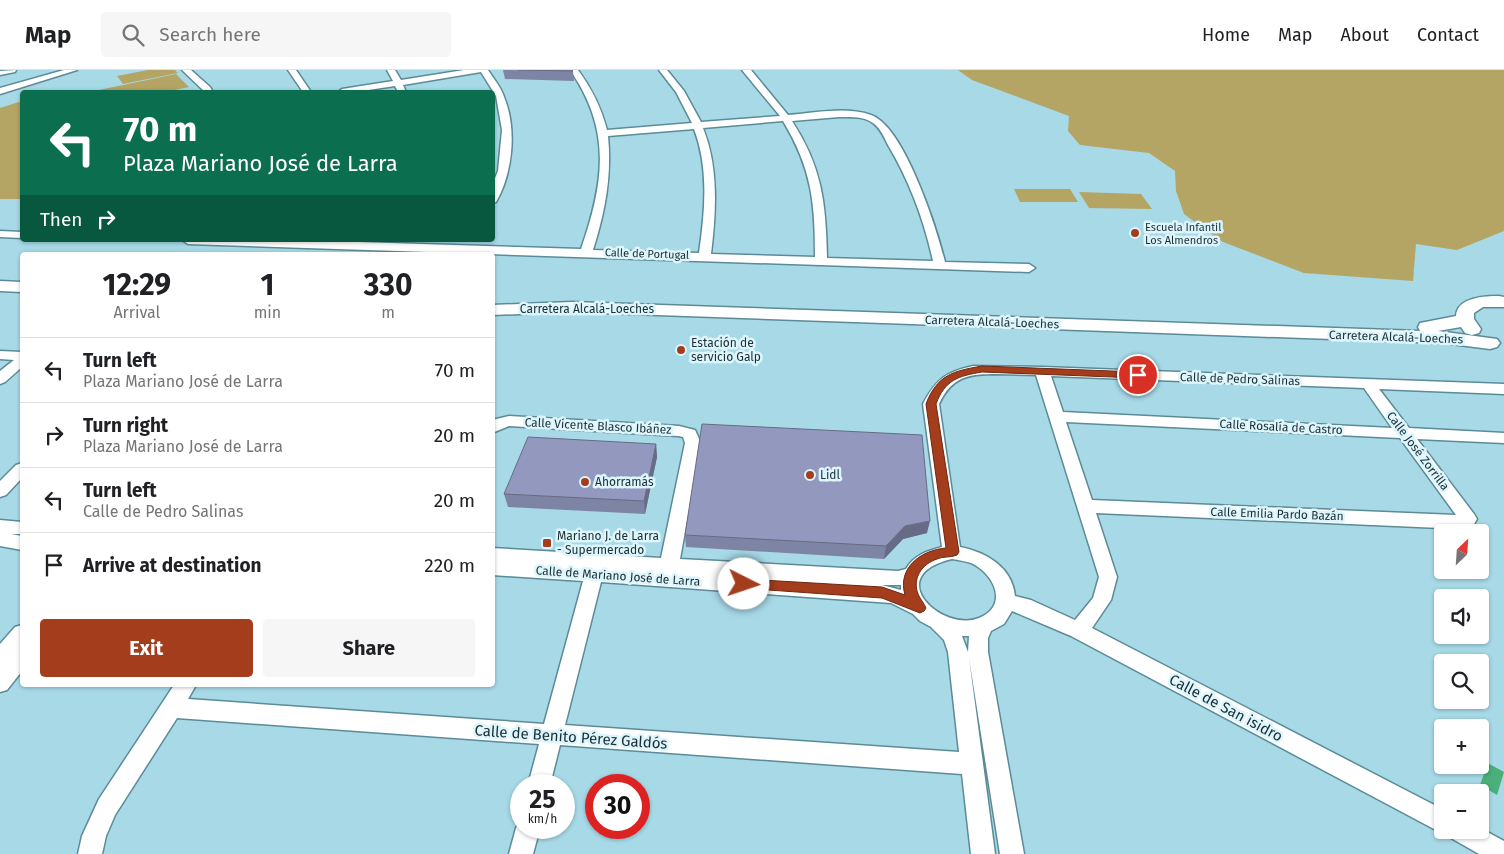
<!DOCTYPE html>
<html lang="en">
<head>
<meta charset="utf-8">
<style>
	:root { --surface:#fff; --page:#f6f6f6; --text:#202124; --muted:#757577; --line:#e0e0e0; --accent:#a43d1c }
	body { margin:0; font-family:"Fira Sans",sans-serif; background:var(--page); color:var(--text); height:100vh; display:flex; flex-direction:column; font-size:19px; white-space:nowrap }
	* { box-sizing:border-box; margin:0 }
	p { font-size:16px; color:var(--muted) }
	.icon { flex:none; width:28px; height:28px; fill:none; stroke:currentColor; stroke-width:2; stroke-linecap:round; stroke-linejoin:round }
	.map { position:relative; flex:1; overflow:hidden }
	.side { position:absolute; left:20px; top:182px; width:475px; height:435px; display:flex; flex-direction:column; background:var(--surface); border-radius:5px; box-shadow:0 1px 4px #0004 }
	.side>* { flex:none }
	.hud { position:absolute; left:20px; top:20px; width:475px; height:152px; border-radius:5px; box-shadow:0 1px 4px #0004; background:#0b6e4f; color:#fff; overflow:hidden }
	.needle { width:32px; rotate:25deg }
	.fabs { position:absolute; left:1434px; top:454px; display:grid; gap:10px }
	.fabs a { display:grid; place-items:center; width:55px; height:55px; border-radius:5px; background:var(--surface); box-shadow:0 1px 4px #0004; font-size:25px }
	.speed { position:absolute; left:510px; top:704px; display:flex; gap:10px; font-size:25px; font-weight:700; text-align:center }
	.speed>* { display:grid; place-content:center; width:65px; height:65px; border-radius:50%; background:var(--surface); box-shadow:0 1px 4px #0004; line-height:1 }
	.speed small { font-size:12px; font-weight:400 }
	.speed .limit { border:8px solid #d22; background:#fff; color:#111 }
	.pin { position:absolute; display:grid; place-items:center; width:42px; height:42px; color:#fff; margin:-21px; border:2px solid #fff; border-radius:50%; box-shadow:0 1px 5px #0007 }
	.me { position:absolute; width:55px; margin:-28px; rotate:94deg; stroke-linejoin:round; filter:drop-shadow(0 0 4px #0008) }
	.turn { display:flex; align-items:center; gap:18px; height:105px; padding:0 20px; font-size:22px }
	.turn .icon { width:65px; height:65px; stroke-width:2.5 }
	.turn b { display:block; font-size:35px; line-height:42px }
	.then { display:flex; align-items:center; height:48px; padding:0 20px; background:#0003; gap:10px; font-size:19px }
	.eta { display:flex; justify-content:space-evenly; align-items:center; height:85px; text-align:center }
	.eta b { font-size:30px; font-weight:700; line-height:35px }
	.primary-button { display:flex; gap:10px; margin-top:auto; padding:10px 20px }
	.primary-button a { flex:1; height:58px; border-radius:5px; background:var(--accent); color:#fff; font-size:20px; font-weight:700; line-height:58px; text-align:center }
	.primary-button a+a { background:var(--page); color:var(--text) }
	ul { padding:0; list-style:none }
	li { display:flex; align-items:center; gap:15px; height:65px; padding:0 20px; border-top:1px solid var(--line) }
	li div { flex:1 }
	li b { display:block; font-size:19px }
	li em { font-style:normal }
	header { display:flex; align-items:center; gap:30px; box-sizing:border-box; height:70px; padding:0 25px; background:var(--surface); border-bottom:1px solid var(--line) }
	header strong { font-size:24px }
	nav { display:flex; gap:28px; margin-inline-start:auto; font-size:18px }
	.search { width:350px; height:45px; background:var(--page); display:flex; align-items:center; gap:12px; box-sizing:border-box; padding:0 18px; border-radius:5px; color:var(--muted); font-size:19px }
	.map>svg:first-child { display:block }
</style>
</head>
<body>
<header>
<strong>Map</strong>
<div class="search"><svg class="icon" aria-label="search" viewBox="0 0 24 24"><circle cx="10" cy="10" r="6"/><path d="M15 15l6 6"/></svg>Search here</div>
<nav><a>Home</a><a>Map</a><a>About</a><a>Contact</a></nav>
</header>
<div class="map">
<svg width="1504" height="784" viewBox="0 0 1504 784">
	<rect width="100%" height="100%" fill="#a7d9e7"/>
	<path fill="#b4a565" d="M 148,0 L 175,0 L 178,3 L 123,14 L 117,6 Z
		M 958,0 L 1504,0 L 1504,161 L 1457,180 L 1416,174 L 1413,211 L 1304,203 L 1223,172 L 1184,144 L 1176,121 L 1175,101 L 1149,83 L 1080,75 L 1068,61 L 1069,46 L 972,10 Z
		M 176,4 L 189,17 L 165,22 L 100,22 L 99,20 Z
		M 22,31 L 22,129 L 0,129 L 0,38 Z
		M 1014,119 L 1070,119 L 1078,132 L 1020,132 Z
		M 1079,122 L 1141,124 L 1152,139 L 1089,138 Z"/>
	<path fill="#4aaf79" d="M 1482,690 L 1504,702 L 1497,725 L 1480,715 L 1486,698 L 1480,695 Z"/>
	<g fill="none" stroke-linecap="round" stroke-linejoin="round">
		<defs>
			<path id="minor" d="M 16,0 L 15,2 L 0,5 L 0,1 Z
				M 64,0 L 77,0 L 0,24 L 0,18 Z
				M 182,0 L 191,0 L 210,17 L 213,22 L 205,22 Z
				M 288,0 L 296,0 L 311,22 L 303,22 Z
				M 387,0 L 395,0 L 401,10 L 464,0 L 488,0 C 493,8 501,17 504,27 C 517,58 513,103 496,132 L 492,133 L 492,115 L 498,101 L 502,60 L 496,26 L 481,2 L 403,15 L 406,22 L 398,22 L 395,16 L 355,22 L 338,22 L 342,19 L 393,11 Z
				M 570,0 L 578,0 C 592,19 601,37 607,60 L 692,53 L 676,22 L 659,0 L 667,0 L 684,21 L 701,52 L 780,46 L 742,0 L 751,0 L 788,45 C 815,43 846,36 871,45 C 904,56 937,159 945,192 L 1029,194 L 1035,198 L 1029,202 L 188,174 L 182,170 L 294,170 L 581,179 C 604,113 612,60 570,0 ZM 839,47 C 851,47 863,46 873,53 C 881,59 884,67 888,75 C 910,112 924,150 933,191 L 827,188 C 826,133 822,97 792,51 ZM 783,51 C 812,99 815,133 815,187 L 711,184 C 716,142 719,98 703,58 ZM 694,59 C 709,98 705,142 699,183 L 593,180 C 605,142 612,106 608,66 Z
				M 0,161 L 22,162 L 22,168 L 0,167 Z
				M 0,281 L 22,282 L 22,297 L 5,312 L 0,314 L 0,301 L 14,290 L 0,289 Z
				M 973,296 L 1042,297 L 1504,314 L 1504,324 L 1379,319 L 1409,358 L 1504,363 L 1504,373 L 1417,369 L 1474,444 L 1477,449 L 1474,454 L 1463,459 L 1096,443 L 1117,507 L 1111,530 L 1092,558 L 1442,739 L 1442,760 L 1480,760 L 1480,758 L 1504,771 L 1504,784 L 1479,784 L 1451,768 L 1447,761 L 1442,763 L 1434,759 L 1071,566 L 1012,541 L 1004,554 L 991,561 L 988,568 L 988,582 L 1024,784 L 1000,784 L 969,588 L 995,784 L 971,784 L 962,704 L 560,675 L 550,715 L 528,715 L 539,674 L 177,648 L 115,745 L 106,766 L 102,784 L 78,784 L 82,766 L 99,729 L 174,615 L 196,615 L 188,629 L 544,654 L 583,511 L 492,505 L 492,478 L 661,488 L 685,373 L 683,367 L 678,366 L 509,356 L 492,363 L 492,350 L 509,346 L 679,356 L 695,360 L 701,373 L 680,489 L 898,501 L 906,499 C 914,485 927,481 942,477 L 923,334 C 936,309 946,302 973,296 ZM 997,304 L 1036,305 L 1099,507 L 1093,528 L 1075,550 L 1031,530 L 1015,526 C 1012,497 986,482 960,477 L 939,334 C 952,306 969,304 997,304 ZM 1051,306 L 1364,318 L 1392,358 L 1063,342 ZM 1066,352 L 1400,368 L 1456,445 L 1092,430 ZM 952,489 C 958,490 965,491 971,493 C 995,504 1009,536 979,548 C 943,563 880,506 952,489 ZM 601,512 L 891,533 L 913,544 L 920,551 L 931,557 L 944,570 L 948,582 L 959,682 L 565,655 ZM 882,515 L 901,515 L 901,520 ZM 962,566 L 969,566 L 968,582 Z
				M 22,393 L 22,408 L 6,425 L 0,427 L 0,411 L 16,395 Z
				M 0,450 L 22,452 L 22,464 L 11,464 L 22,466 L 22,480 L 0,476 Z
				M 22,555 L 22,601 L 7,620 L 0,622 L 0,574 L 15,557 Z
				M 521,749 L 521,758 L 540,758 L 533,784 L 509,784 L 516,758 Z"/>
			<path id="secondary" d="M 0,211 L 22,212 L 22,222 L 0,221 Z
				M 1499,226 L 1504,227 L 1504,237 L 1483,237 L 1474,243 L 1474,249 L 1481,259 L 1479,263 L 1472,265 L 1465,263 L 1461,257 L 1438,261 L 1497,269 L 1500,273 L 1497,277 L 1490,279 L 1443,273 L 572,242 L 492,245 L 492,235 L 572,232 L 1420,261 L 1418,257 L 1420,253 L 1456,246 C 1457,227 1485,226 1499,226 Z"/>
		</defs>
		<use href="#minor" stroke="#5c8b98" stroke-width="3"/>
		<use href="#secondary" stroke="#5c8b98" stroke-width="3"/>
		<use href="#minor" fill="#fff" fill-rule="evenodd"/>
		<use href="#secondary" fill="#fff" fill-rule="evenodd"/>
	</g>
	<path fill="#7e84a3" d="M 503,0 L 573,1 L 574,11 L 505,9 Z
		M 656,374 L 657,387 L 645,444 L 508,437 L 504,424 Z
		M 927,463 L 903,469 L 884,489 L 686,477 L 685,465 Z"/>
	<path fill="#676b85" d="M 656,374 L 657,387 L 645,444 L 644,431 Z
		M 930,451 L 927,463 L 903,469 L 884,489 L 886,476 L 905,456 Z"/>
	<path fill="#9399be" stroke="#676b85" d="M 518,0 L 572,0 L 573,1 Z
		M 702,354 L 922,365 L 930,451 L 905,456 L 886,476 L 685,465 Z
		M 528,367 L 656,374 L 644,431 L 504,424 Z"/>
	<path fill="#a43d1c" stroke="#6b2812" d="M 982,296 L 1138,302 L 1143,305 L 1138,308 L 982,302 C 958,306 945,310 936,334 L 959,482 L 957,485 C 950,488 943,486 937,489 C 922,494 912,508 918,524 C 920,529 924,533 926,538 L 924,541 L 920,543 L 882,528 L 740,518 L 738,514 L 740,511 L 744,509 L 882,517 L 905,525 C 897,498 921,480 946,478 L 926,334 C 937,305 953,301 982,296 Z"/>
	<g fill="#a43d1c" stroke="#ddf5fc" stroke-width="2">
		<circle cx="1135" cy="163" r="5"/>
		<circle cx="681" cy="280" r="5"/>
		<circle cx="810" cy="405" r="5"/>
		<circle cx="585" cy="412" r="5"/>
		<rect x="542" y="468" width="10" height="10" rx="2.5"/>
	</g>
	<g text-anchor="middle" dominant-baseline="central" stroke-width="5" stroke-linejoin="round" paint-order="stroke">
		<g font-size="11" fill="#1b2f34" stroke="#ddf5fc" text-anchor="start">
			<text x="1145" y="157">Escuela Infantil<tspan x="1145" dy="13">Los Almendros</tspan></text>
		</g>
		<g font-size="11" fill="#1b2f34" stroke="#ddf5fc">
			<text transform="translate(647 184) rotate(2)">Calle de Portugal</text>
		</g>
		<g font-size="12" fill="#1b2f34" stroke="#ddf5fc">
			<text x="587" y="239">Carretera Alcalá-Loeches</text>
			<text transform="translate(992 252) rotate(2)">Carretera Alcalá-Loeches</text>
			<text transform="translate(1396 267) rotate(2)">Carretera Alcalá-Loeches</text>
			<text transform="translate(1240 309) rotate(2)">Calle de Pedro Salinas</text>
			<text transform="translate(598 356) rotate(3)">Calle Vicente Blasco Ibáñez</text>
			<text transform="translate(1281 357) rotate(3)">Calle Rosalía de Castro</text>
			<text transform="translate(1418 381) rotate(53)">Calle José Zorrilla</text>
			<text transform="translate(1277 444) rotate(2)">Calle Emilia Pardo Bazán</text>
			<text transform="translate(618 506) rotate(4)">Calle de Mariano José de Larra</text>
		</g>
		<g font-size="12" fill="#1b2f34" stroke="#ddf5fc" text-anchor="start">
			<text x="691" y="273">Estación de<tspan x="691" dy="14">servicio Galp</tspan></text>
			<text x="820" y="405">Lidl</text>
			<text x="595" y="412">Ahorramás</text>
			<text x="557" y="466">Mariano J. de Larra<tspan x="557" dy="14">- Supermercado</tspan></text>
		</g>
		<g font-size="15" fill="#1b2f34" stroke="#ddf5fc">
			<text transform="translate(1226 638) rotate(28)">Calle de San isidro</text>
			<text transform="translate(571 667) rotate(4)">Calle de Benito Pérez Galdós</text>
		</g>
	</g>
</svg>
<div class="fabs">
<a><svg class="needle" viewBox="-14 -14 28 28"><path d="M0-13l5 13h-10z" fill="#e53935"/><path d="M0 13l5-13h-10z" fill="#757577"/></svg></a>
<a><svg class="icon" aria-label="sound" viewBox="0 0 24 24"><path d="M4 9h4l5-4v14l-5-4H4zM17 9q2 3 0 6"/></svg></a>
<a><svg class="icon" aria-label="search" viewBox="0 0 24 24"><circle cx="10" cy="10" r="6"/><path d="M15 15l6 6"/></svg></a>
<a>+</a>
<a>−</a>
</div>
<div class="speed"><div>25<small>km/h</small></div><div class="limit">30</div></div>
<div class="pin" style="left:1138px;top:305px;background:#d93025"><svg class="icon" aria-label="arrive" viewBox="0 0 24 24"><path d="M6 21V4h12l-3 4 3 4H6"/></svg></div>
<svg class="me" style="left:744px;top:514px" viewBox="-20 -20 40 40"><circle r="19" fill="#fff"/><path d="M0-13L10 11 0 6-10 11z" fill="#a43d1c"/></svg>
<div class="hud">
<div class="turn"><svg class="icon" aria-label="left" viewBox="0 0 24 24"><path d="M17 20v-9H6M10 6l-5 5 5 5"/></svg><div><b>70 m</b>Plaza Mariano José de Larra</div></div>
<div class="then">Then<svg class="icon" aria-label="right" viewBox="0 0 24 24"><path d="M7 20v-9h11M14 6l5 5-5 5"/></svg></div>
</div>
<section class="side">
<div class="eta">
<div><b>12:29</b><p>Arrival</p></div>
<div><b>1</b><p>min</p></div>
<div><b>330</b><p>m</p></div>
</div>
<ul>
<li><svg class="icon" aria-label="left" viewBox="0 0 24 24"><path d="M17 20v-9H6M10 6l-5 5 5 5"/></svg><div><b>Turn left</b><p>Plaza Mariano José de Larra</p></div><em>70 m</em></li>
<li><svg class="icon" aria-label="right" viewBox="0 0 24 24"><path d="M7 20v-9h11M14 6l5 5-5 5"/></svg><div><b>Turn right</b><p>Plaza Mariano José de Larra</p></div><em>20 m</em></li>
<li><svg class="icon" aria-label="left" viewBox="0 0 24 24"><path d="M17 20v-9H6M10 6l-5 5 5 5"/></svg><div><b>Turn left</b><p>Calle de Pedro Salinas</p></div><em>20 m</em></li>
<li><svg class="icon" aria-label="arrive" viewBox="0 0 24 24"><path d="M6 21V4h12l-3 4 3 4H6"/></svg><div><b>Arrive at destination</b></div><em>220 m</em></li>
</ul>
<div class="primary-button"><a>Exit</a><a>Share</a></div>
</section>
</div>
</body>
</html>
